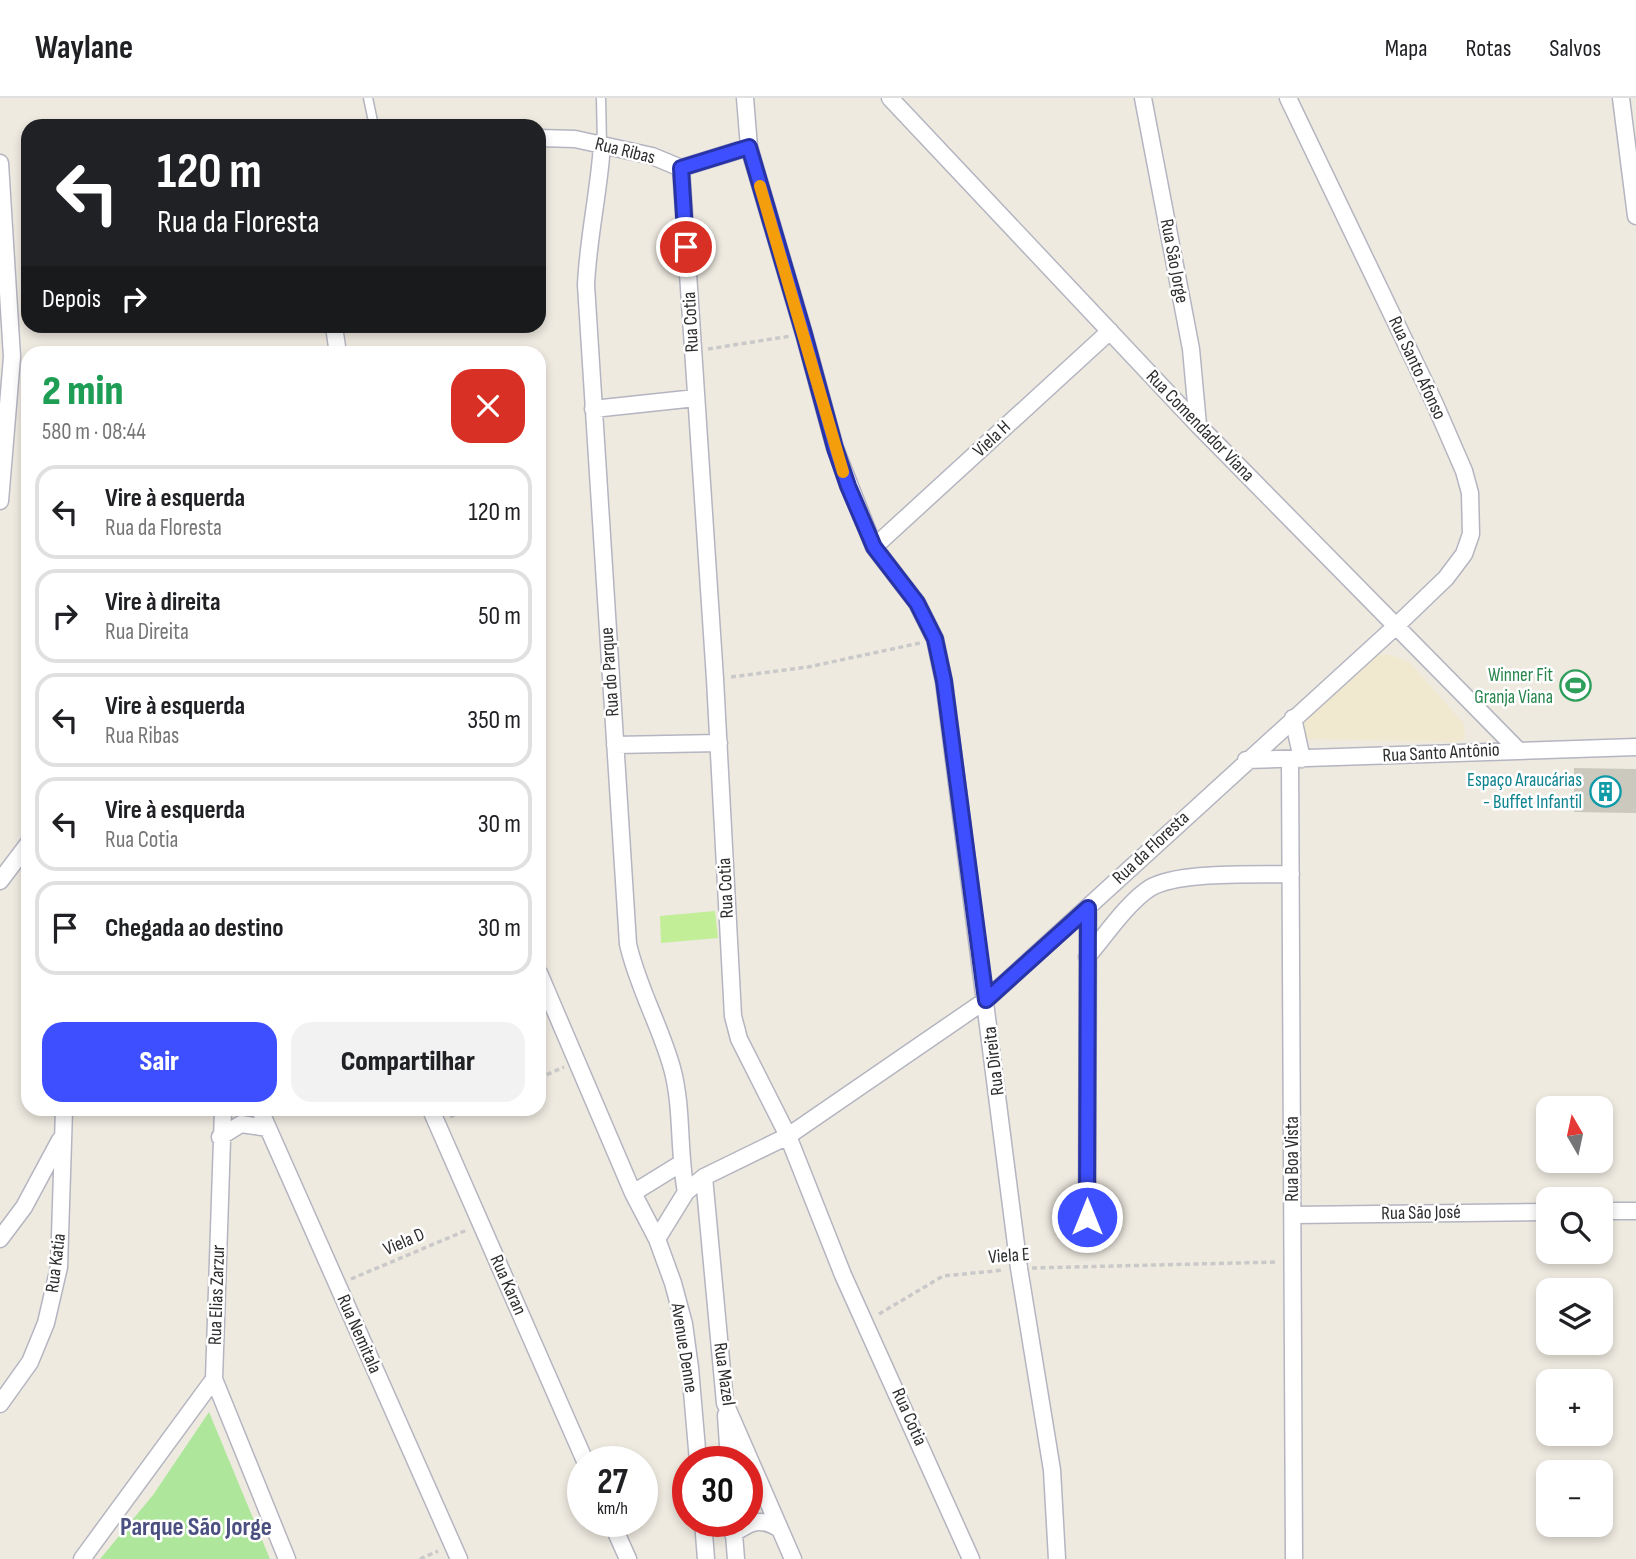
<!DOCTYPE html>
<html lang="pt">
<head>
<meta charset="utf-8">
<style>
	:root { --surface:#fff; --page:#f2f2f2; --text:#202124; --muted:#757577; --line:#e0e0e0; --accent:#3d4fff }
	body { margin:0; font-family:"Sofia Sans Condensed",sans-serif; background:var(--page); color:var(--text); height:100vh; display:flex; flex-direction:column; font-size:26px; white-space:nowrap }
	* { box-sizing:border-box; margin:0 }
	p { font-size:23px; color:var(--muted) }
	.icon { flex:none; width:38px; height:38px; fill:none; stroke:currentColor; stroke-width:2; stroke-linecap:round; stroke-linejoin:round }
	.map { position:relative; flex:1; overflow:hidden }
	.side { position:absolute; left:21px; top:248px; width:525px; height:770px; display:flex; flex-direction:column; background:var(--surface); border-radius:21px; box-shadow:0 4px 10px #0003 }
	.side>* { flex:none }
	.hud { position:absolute; left:21px; top:21px; width:525px; height:214px; border-radius:21px; box-shadow:0 4px 10px #0003; background:#202124; color:#fff; overflow:hidden }
	.needle { width:46px; rotate:351deg }
	.fabs { position:absolute; left:1536px; top:998px; display:grid; gap:14px }
	.fabs a { display:grid; place-items:center; width:77px; height:77px; border-radius:14px; background:var(--surface); box-shadow:0 4px 10px #0003; font-size:35px }
	.speed { position:absolute; left:567px; top:1348px; display:flex; gap:14px; font-size:35px; font-weight:700; text-align:center }
	.speed>* { display:grid; place-content:center; width:91px; height:91px; border-radius:50%; background:var(--surface); box-shadow:0 4px 10px #0003; line-height:1 }
	.speed small { font-size:18px; font-weight:400 }
	.speed .limit { border:10px solid #d22; background:#fff; color:#111 }
	.pin { position:absolute; display:grid; place-items:center; width:60px; height:60px; color:#fff; margin:-30px; border:4px solid #fff; border-radius:50%; box-shadow:0 2px 7px #0007 }
	.me { position:absolute; width:77px; margin:-38px; rotate:0deg; stroke-linejoin:round; filter:drop-shadow(0 0 5px #0008) }
	.turn { display:flex; align-items:center; gap:24px; height:147px; padding:0 21px; font-size:32px }
	.turn .icon { width:91px; height:91px; stroke-width:2.5 }
	.turn b { display:block; font-size:49px; line-height:60px }
	.then { display:flex; align-items:center; height:66px; padding:0 21px; background:#0003; gap:14px; font-size:26px }
	.round { display:grid; place-items:center; flex:none; width:74px; height:74px; border-radius:21px; background:var(--page) }
	.headline { display:flex; align-items:center; justify-content:space-between; height:119px; padding:0 21px }
	h1 { font-size:42px; font-weight:800; line-height:52px; color:#1e9e55 }
	.button { display:flex; gap:14px; margin-top:auto; padding:14px 21px }
	.button a { flex:1; height:80px; border-radius:21px; background:var(--accent); color:#fff; font-size:28px; font-weight:800; line-height:80px; text-align:center }
	.button a+a { background:var(--page); color:var(--text) }
	ul { padding:0; list-style:none }
	li { display:flex; align-items:center; gap:21px; height:94px; margin:0 14px 10px; padding:0 7px; border:4px solid var(--line); border-radius:21px }
	li div { flex:1 }
	li b { display:block; font-size:26px }
	li em { font-style:normal }
	header { display:flex; align-items:center; gap:42px; box-sizing:border-box; height:98px; padding:0 35px; background:var(--surface); border-bottom:2px solid var(--line) }
	header strong { font-size:33px }
	nav { display:flex; gap:38px; margin-inline-start:auto; font-size:24px }
	.map>svg:first-child { display:block }
</style>
</head>
<body>
<header>
<strong>Waylane</strong>
<nav><a>Mapa</a><a>Rotas</a><a>Salvos</a></nav>
</header>
<div class="map">
<svg width="1636" height="1461" viewBox="0 0 1636 1461">
	<rect width="100%" height="100%" fill="#efeae0"/>
	<path fill="#f1e9cf" d="M 1373,557 L 1391,557 L 1410,565 L 1464,626 L 1465,641 L 1456,644 L 1303,641 L 1299,624 Z"/>
	<path fill="#aee79b" d="M 209,1314 L 270,1461 L 100,1461 L 153,1397 Z"/>
	<path fill="#c1ee97" d="M 715,813 L 718,840 L 661,845 L 660,818 Z"/>
	<path fill="#cbc8be" d="M 1574,670 L 1636,671 L 1636,715 L 1574,714 Z"/>
	<g fill="none" stroke-linecap="round" stroke-linejoin="round">
		<defs>
			<path id="lane" d="M 368,0 L 374,28
				M 601,0 L 602,47"/>
			<path id="street" d="M 745,0 L 749,49 L 804,236 L 835,350 L 874,449 L 917,505 L 935,541 L 944,584 L 1019,1170 L 1052,1372 L 1057,1461
				M 890,0 L 1198,327 L 1517,651
				M 1143,0 L 1191,251 L 1198,327
				M 1621,0 L 1636,118
				M 539,40 L 575,41 L 652,58 L 681,70 L 749,49
				M 602,47 C 599,94 588,140 586,187 L 628,846 C 638,890 660,927 672,970 C 683,1010 678,1053 686,1094
				M 0,65 L 12,259 L 0,403
				M 681,70 L 715,581 L 733,918 L 739,941 L 788,1038 L 843,1177 L 971,1461
				M 334,228 L 338,256
				M 593,311 L 696,300
				M 874,449 L 1110,233
				M 1293,620 L 1302,661
				M 615,647 L 719,645
				M 1246,662 L 1636,649
				M 1290,662 L 1294,1461
				M 0,783 L 28,746
				M 1087,859 C 1105,838 1128,804 1150,790 C 1178,773 1256,777 1291,776
				M 539,875 L 633,1095 L 657,1141 L 673,1185 L 684,1226 L 690,1270 L 698,1363
				M 260,1012 L 459,1461
				M 431,1012 L 585,1363
				M 220,1039 L 241,1026 L 268,1030
				M 704,1079 L 725,1305 L 793,1461
				M 633,1095 L 680,1066
				M 1601,1113 L 1636,1113
				M 1293,1117 L 1549,1114
				M 1087,1119 L 1088,810
				M 0,1141 L 24,1109 L 60,1042
				M 657,1141 L 686,1094 L 704,1079 L 788,1038 L 986,902 L 1395,529 L 1446,480 L 1464,456 L 1471,436 L 1470,395 L 1464,373 L 1434,304 L 1288,0
				M 214,1281 L 287,1461
				M 0,1306 L 30,1264 L 46,1225 L 59,1169 L 64,1012
				M 726,1317 L 729,1363
				M 611,1423 L 628,1461
				M 703,1423 L 706,1461
				M 733,1423 L 736,1461
				M 733,1436 C 750,1424 760,1419 778,1430
				M 82,1461 L 214,1281 L 223,1012"/>
		</defs>
		<use href="#lane" stroke="#b4b5c1" stroke-width="11"/>
		<use href="#street" stroke="#b4b5c1" stroke-width="19"/>
		<path stroke="#c9c9c9" stroke-width="3.5" stroke-dasharray="5 3.5" stroke-linecap="butt" d="M 708,251 L 791,238
			M 731,579 L 808,569 L 920,545
			M 539,980 L 564,969
			M 450,1019 L 467,1012
			M 1032,1170 L 1277,1164
			M 351,1181 L 467,1132
			M 879,1216 L 943,1178 L 1004,1172
			M 420,1461 L 438,1453"/>
		<use href="#lane" stroke="#fff" stroke-width="8"/>
		<use href="#street" stroke="#fff" stroke-width="16"/>
	</g>
	<g fill="none" stroke-linecap="round" stroke-linejoin="round">
		<defs>
			<path id="route" d="M 686,149 L 681,70 L 749,49 L 804,236 L 835,350 L 848,388 L 874,449 L 917,505 L 935,541 L 944,583 L 986,902 L 1088,810 L 1087,1119"/>
		</defs>
		<use href="#route" stroke="#2833a6" stroke-width="18"/>
		<use href="#route" stroke="#3d4fff" stroke-width="12"/>
		<path stroke="#f59e0b" stroke-width="12" d="M 760,88 L 843,374"/>
	</g>
	<defs>
		<symbol id="stadium-ring" viewBox="-11 -11 22 22"><circle r="9.5" fill="#fff" stroke="#2e9e5b" stroke-width="1.5"/><path d="M0-5a6.5 5 0 1 0 0 10a6.5 5 0 1 0 0-10ZM-3.5-1.8h7v3.6h-7Z" fill="#2e9e5b"/></symbol>
		<symbol id="building-ring" viewBox="-11 -11 22 22"><circle r="9.5" fill="#fff" stroke="#0f9aa8" stroke-width="1.5"/><path d="M-4-6H4V6H1V3H-1V6H-4ZM-2.5-4.3h1.7v1.8h-1.7ZM.8-4.3h1.7v1.8H.8ZM-2.5-1h1.7V.8h-1.7ZM.8-1h1.7V.8H.8Z" fill="#0f9aa8"/></symbol>
	</defs>
	<g fill-rule="evenodd">
		<use href="#stadium-ring" x="1558" y="570" width="35" height="35"/>
		<use href="#building-ring" x="1588" y="676" width="35" height="35"/>
	</g>
	<g text-anchor="middle" dominant-baseline="central" stroke-width="5" stroke-linejoin="round" paint-order="stroke">
		<g font-size="19" fill="#2e2e2e" stroke="#fff">
			<text transform="translate(625 53) rotate(14)">Rua Ribas</text>
			<text transform="translate(1174 163) rotate(79)">Rua São Jorge</text>
			<text transform="translate(691 224) rotate(-93)">Rua Cotia</text>
			<text transform="translate(1417 270) rotate(65)">Rua Santo Afonso</text>
			<text transform="translate(1200 328) rotate(46)">Rua Comendador Viana</text>
			<text transform="translate(992 341) rotate(-43)">Viela H</text>
			<text transform="translate(610 574) rotate(-94)">Rua do Parque</text>
			<text transform="translate(1441 655) rotate(-3)">Rua Santo Antônio</text>
			<text transform="translate(1151 750) rotate(-43)">Rua da Floresta</text>
			<text transform="translate(726 790) rotate(-93)">Rua Cotia</text>
			<text transform="translate(994 963) rotate(-97)">Rua Direita</text>
			<text transform="translate(1292 1061) rotate(-90)">Rua Boa Vista</text>
			<text transform="translate(1421 1115) rotate(-1)">Rua São José</text>
			<text transform="translate(404 1144) rotate(-23)">Viela D</text>
			<text transform="translate(1009 1158) rotate(-4)">Viela E</text>
			<text transform="translate(56 1165) rotate(-83)">Rua Katia</text>
			<text transform="translate(508 1187) rotate(66)">Rua Karan</text>
			<text transform="translate(217 1197) rotate(-88)">Rua Elias Zarzur</text>
			<text transform="translate(359 1236) rotate(66)">Rua Nemitala</text>
			<text transform="translate(684 1250) rotate(81)">Avenue Denne</text>
			<text transform="translate(724 1276) rotate(82)">Rua Mazel</text>
			<text transform="translate(909 1319) rotate(66)">Rua Cotia</text>
		</g>
		<g font-size="19" fill="#27864d" stroke="#fff" text-anchor="end">
			<text x="1553" y="577">Winner Fit<tspan x="1553" dy="22">Granja Viana</tspan></text>
		</g>
		<g font-size="19" fill="#0d838f" stroke="#fff" text-anchor="end">
			<text x="1582" y="682">Espaço Araucárias<tspan x="1582" dy="22">- Buffet Infantil</tspan></text>
		</g>
		<g font-size="26" font-weight="bold" fill="#4b5081" stroke="#fff">
			<text x="196" y="1429">Parque São Jorge</text>
		</g>
	</g>
</svg>
<div class="fabs">
<a><svg class="needle" viewBox="-14 -14 28 28"><path d="M0-13l5 13h-10z" fill="#e53935"/><path d="M0 13l5-13h-10z" fill="#757577"/></svg></a>
<a><svg class="icon" aria-label="search" viewBox="0 0 24 24"><circle cx="10" cy="10" r="6"/><path d="M15 15l6 6"/></svg></a>
<a><svg class="icon" aria-label="layers" viewBox="0 0 24 24"><path d="M12 4l9 5-9 5-9-5zM3 14l9 5 9-5"/></svg></a>
<a>+</a>
<a>−</a>
</div>
<div class="speed"><div>27<small>km/h</small></div><div class="limit">30</div></div>
<div class="pin" style="left:686px;top:149px;background:#d93025"><svg class="icon" aria-label="arrive" viewBox="0 0 24 24"><path d="M6 21V4h12l-3 4 3 4H6"/></svg></div>
<svg class="me" style="left:1087px;top:1119px" viewBox="-20 -20 40 40"><circle r="17" fill="#3d4fff" stroke="#fff" stroke-width="3"/><path d="M0-11L8 9 0 5-8 9z" fill="#fff"/></svg>
<div class="hud">
<div class="turn"><svg class="icon" aria-label="left" viewBox="0 0 24 24"><path d="M17 20v-9H6M10 6l-5 5 5 5"/></svg><div><b>120 m</b>Rua da Floresta</div></div>
<div class="then">Depois<svg class="icon" aria-label="right" viewBox="0 0 24 24"><path d="M7 20v-9h11M14 6l5 5-5 5"/></svg></div>
</div>
<section class="side">
<div class="headline"><div><h1>2 min</h1><p>580 m · 08:44</p></div><a class="round" style="background:#d93025;color:#fff"><svg class="icon" aria-label="close" viewBox="0 0 24 24"><path d="M6 6l12 12M18 6L6 18"/></svg></a></div>
<ul>
<li><svg class="icon" aria-label="left" viewBox="0 0 24 24"><path d="M17 20v-9H6M10 6l-5 5 5 5"/></svg><div><b>Vire à esquerda</b><p>Rua da Floresta</p></div><em>120 m</em></li>
<li><svg class="icon" aria-label="right" viewBox="0 0 24 24"><path d="M7 20v-9h11M14 6l5 5-5 5"/></svg><div><b>Vire à direita</b><p>Rua Direita</p></div><em>50 m</em></li>
<li><svg class="icon" aria-label="left" viewBox="0 0 24 24"><path d="M17 20v-9H6M10 6l-5 5 5 5"/></svg><div><b>Vire à esquerda</b><p>Rua Ribas</p></div><em>350 m</em></li>
<li><svg class="icon" aria-label="left" viewBox="0 0 24 24"><path d="M17 20v-9H6M10 6l-5 5 5 5"/></svg><div><b>Vire à esquerda</b><p>Rua Cotia</p></div><em>30 m</em></li>
<li><svg class="icon" aria-label="arrive" viewBox="0 0 24 24"><path d="M6 21V4h12l-3 4 3 4H6"/></svg><div><b>Chegada ao destino</b></div><em>30 m</em></li>
</ul>
<div class="button"><a>Sair</a><a>Compartilhar</a></div>
</section>
</div>
</body>
</html>
